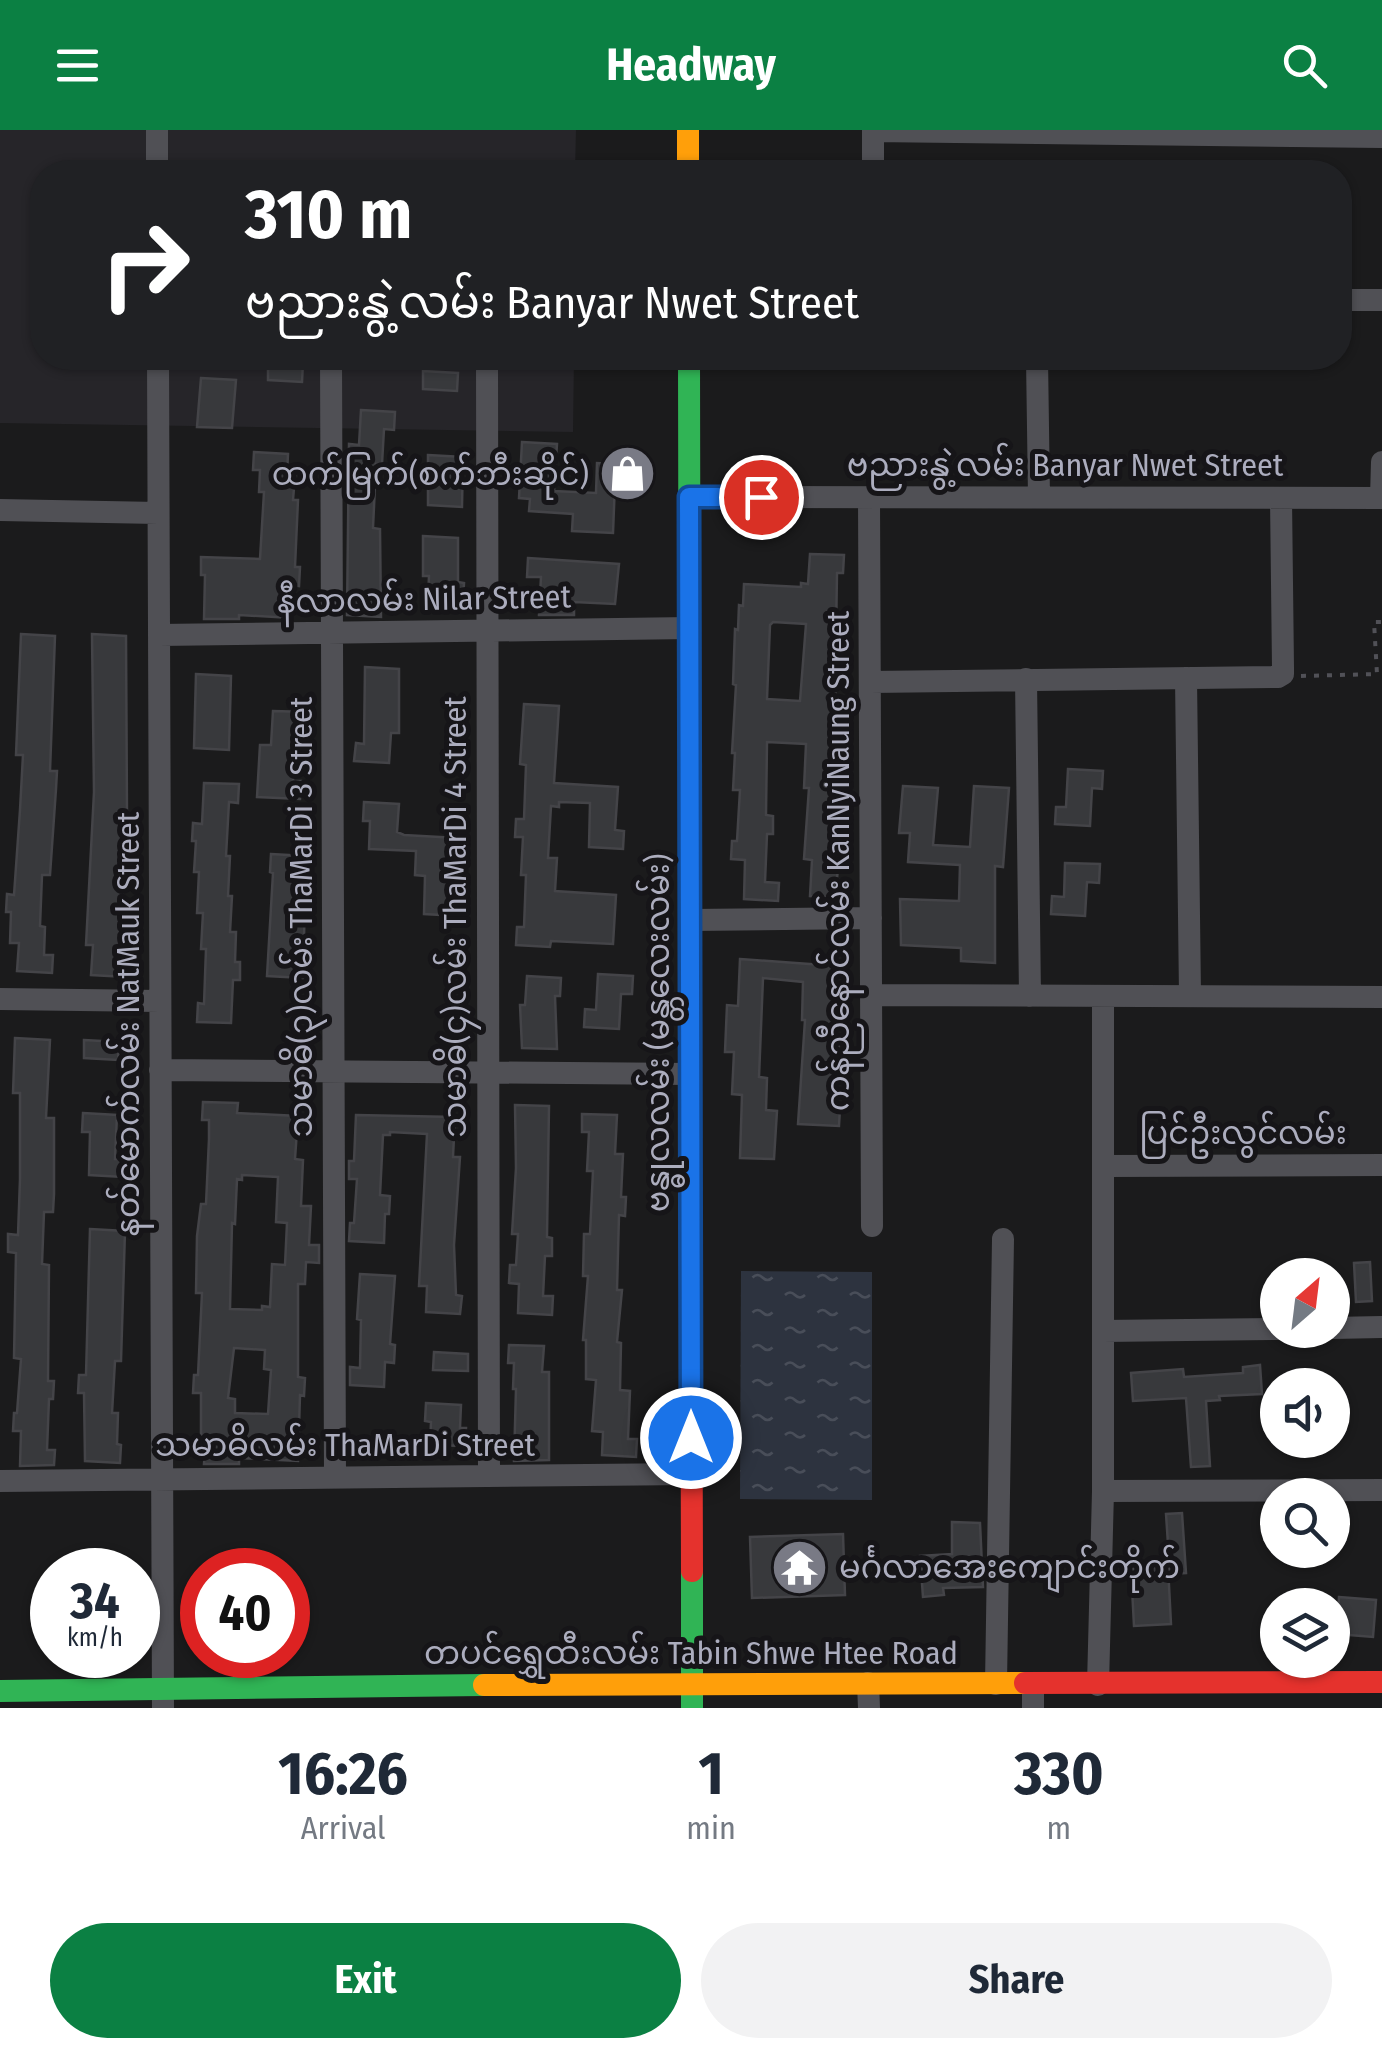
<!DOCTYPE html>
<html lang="en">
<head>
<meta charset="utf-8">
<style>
	:root { --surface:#fff; --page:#f2f2f3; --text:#1f2937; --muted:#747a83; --accent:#0b8043 }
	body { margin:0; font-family:"Fira Sans Condensed","Noto Sans Myanmar",sans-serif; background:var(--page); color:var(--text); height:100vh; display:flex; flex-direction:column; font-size:38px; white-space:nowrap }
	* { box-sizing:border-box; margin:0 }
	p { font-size:32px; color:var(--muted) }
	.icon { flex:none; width:55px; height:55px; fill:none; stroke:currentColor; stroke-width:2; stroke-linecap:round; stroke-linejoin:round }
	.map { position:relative; height:1578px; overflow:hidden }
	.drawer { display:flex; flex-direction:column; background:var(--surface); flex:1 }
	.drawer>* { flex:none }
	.top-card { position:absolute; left:30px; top:30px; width:1322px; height:210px; border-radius:40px; box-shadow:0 2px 8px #0004; background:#202124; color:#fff; overflow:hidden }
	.needle { width:65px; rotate:28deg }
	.tools { position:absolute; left:1260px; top:1128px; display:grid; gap:20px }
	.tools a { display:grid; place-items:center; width:90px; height:90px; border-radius:50%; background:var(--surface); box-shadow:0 2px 8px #0004; font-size:50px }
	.speed { position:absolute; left:30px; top:1418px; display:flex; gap:20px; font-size:50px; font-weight:700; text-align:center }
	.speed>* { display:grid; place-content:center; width:130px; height:130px; border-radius:50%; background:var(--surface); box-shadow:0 2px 8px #0004; line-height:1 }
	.speed small { font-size:25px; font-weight:400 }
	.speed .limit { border:15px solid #d22; background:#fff; color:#111 }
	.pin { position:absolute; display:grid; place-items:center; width:85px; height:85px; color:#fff; margin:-42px; border:5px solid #fff; border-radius:50%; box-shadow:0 2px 10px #0007 }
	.me { position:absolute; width:110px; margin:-55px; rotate:0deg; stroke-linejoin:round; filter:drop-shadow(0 0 8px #0008) }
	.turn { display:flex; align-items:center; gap:35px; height:210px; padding:0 50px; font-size:45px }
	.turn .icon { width:130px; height:130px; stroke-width:2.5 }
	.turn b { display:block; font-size:70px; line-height:85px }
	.eta { display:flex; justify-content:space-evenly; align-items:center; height:170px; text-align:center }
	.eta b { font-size:60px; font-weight:700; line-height:70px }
	.button { display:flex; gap:20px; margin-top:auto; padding:20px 50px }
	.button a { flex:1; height:115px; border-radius:60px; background:var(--accent); color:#fff; font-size:40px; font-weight:700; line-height:115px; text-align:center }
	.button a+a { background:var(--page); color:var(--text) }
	header { display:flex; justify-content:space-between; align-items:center; height:130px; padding:0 50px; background:var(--accent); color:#fff; font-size:45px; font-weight:700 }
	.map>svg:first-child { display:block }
</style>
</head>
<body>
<header><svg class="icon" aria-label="menu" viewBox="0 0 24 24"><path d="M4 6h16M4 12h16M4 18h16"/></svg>Headway<svg class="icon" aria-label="search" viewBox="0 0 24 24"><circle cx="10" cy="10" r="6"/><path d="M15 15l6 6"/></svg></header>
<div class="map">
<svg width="1382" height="1578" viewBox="0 0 1382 1578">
	<defs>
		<pattern id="water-ripples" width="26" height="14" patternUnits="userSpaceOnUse" patternTransform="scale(2.5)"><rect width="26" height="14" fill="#2d333f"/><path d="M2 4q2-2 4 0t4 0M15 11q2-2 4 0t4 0" fill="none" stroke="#494e59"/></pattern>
	</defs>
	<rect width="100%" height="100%" fill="#1b1b1c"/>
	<path fill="#262529" d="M 0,0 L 576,0 L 575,42 L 42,42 L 42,228 L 574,228 L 573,302 L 0,293 Z"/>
	<path fill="url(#water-ripples)" d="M 741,1141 L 872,1142 L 872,1370 L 740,1369 Z"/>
	<path fill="#38393c" stroke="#444448" stroke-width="2.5" fill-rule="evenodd" d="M 268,232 L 303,233 L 302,252 L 268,250 Z
		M 423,241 L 458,243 L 457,261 L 423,259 Z
		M 201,248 L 236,250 L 232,298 L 197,297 Z
		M 361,280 L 395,282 L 394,300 L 384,299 L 382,334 L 376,334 L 373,398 L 380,399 L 381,487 L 347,485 L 349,314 L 359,315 Z
		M 522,312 L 557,314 L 554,361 L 596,363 L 597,333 L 632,335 L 631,353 L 615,352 L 613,403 L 572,401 L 573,384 L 529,381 L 530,369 L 519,368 Z
		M 254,322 L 288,324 L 287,345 L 295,346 L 293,370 L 298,370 L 295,437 L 300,437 L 299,456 L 292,455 L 291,488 L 239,485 L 239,489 L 204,489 L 205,445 L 201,445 L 201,427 L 260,429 L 264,362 L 259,362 L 260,340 L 253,340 Z
		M 428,325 L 463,327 L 462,377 L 428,375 Z
		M 423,406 L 458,408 L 458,452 L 464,453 L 463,471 L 428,469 L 429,446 L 423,446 Z
		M 810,424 L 844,425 L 843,443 L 837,443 L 836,505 L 840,505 L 829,641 L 840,642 L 838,680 L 843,680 L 837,749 L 846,750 L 845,768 L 810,766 L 812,730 L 804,729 L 809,658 L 804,658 L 806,614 L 767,612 L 766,685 L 773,686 L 773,704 L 767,704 L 765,752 L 779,753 L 778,771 L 744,769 L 745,730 L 731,729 L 732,711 L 737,711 L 740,660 L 733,660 L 735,623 L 732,623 L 736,555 L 733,554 L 735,499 L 738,500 L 739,475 L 743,476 L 744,454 L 801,457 L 801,453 L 808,454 ZM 773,492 L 806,494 L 800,571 L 767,569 L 770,495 Z
		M 528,428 L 619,434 L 615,474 L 574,472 L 574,485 L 539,485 L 541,447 L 527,447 Z
		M 21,504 L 55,506 L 50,641 L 57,641 L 56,659 L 50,745 L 42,745 L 40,796 L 45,797 L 44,825 L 53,825 L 52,843 L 17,841 L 19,813 L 10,813 L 11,782 L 6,782 L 7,764 L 14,765 L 20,680 L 23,625 L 16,625 Z
		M 92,504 L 126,506 L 127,684 L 120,799 L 120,829 L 127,829 L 126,847 L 91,845 L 93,815 L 86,815 L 94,662 Z
		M 365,537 L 399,539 L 399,603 L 391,603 L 389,633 L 354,631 L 356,613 L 364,614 Z
		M 196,544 L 231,546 L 229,620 L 194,618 Z
		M 524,574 L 559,576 L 554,653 L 618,657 L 615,700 L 624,701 L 623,719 L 589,717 L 590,673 L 559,672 L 559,677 L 551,676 L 548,728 L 557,728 L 555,761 L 616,765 L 613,814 L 551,811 L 550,817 L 516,815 L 517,797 L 524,797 L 526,745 L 521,745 L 523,707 L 515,707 L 516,689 L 524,689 L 526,635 L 520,634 Z
		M 273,581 L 307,582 L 306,601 L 295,600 L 293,651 L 301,651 L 300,669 L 257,667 L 260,615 L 271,615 Z
		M 1068,639 L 1103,641 L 1102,659 L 1092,658 L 1090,696 L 1055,694 L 1056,677 L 1066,677 Z
		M 204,653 L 239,654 L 238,673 L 229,672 L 226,726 L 230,726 L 228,766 L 232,766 L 230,802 L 236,802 L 235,832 L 240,832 L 240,850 L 233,850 L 231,893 L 197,892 L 198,873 L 204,874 L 206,819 L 201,819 L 203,783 L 197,783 L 199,742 L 194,742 L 196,711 L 192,711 L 193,693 L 202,694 Z
		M 903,656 L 938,658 L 933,715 L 970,717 L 974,656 L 1009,658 L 1003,737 L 995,736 L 995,833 L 961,831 L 961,818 L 901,815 L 900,769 L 959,771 L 960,735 L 908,732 L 910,703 L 899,703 Z
		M 364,672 L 399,674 L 397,702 L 404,705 L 457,708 L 456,726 L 450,726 L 448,768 L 459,768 L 458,786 L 424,784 L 425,746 L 415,745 L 416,721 L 369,719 L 370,691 L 363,691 Z
		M 271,724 L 306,726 L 303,848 L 267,846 L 273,743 L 270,742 Z
		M 1065,733 L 1100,734 L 1099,753 L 1087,752 L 1085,786 L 1051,784 L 1052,766 L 1064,767 Z
		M 740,829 L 836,836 L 834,873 L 837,874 L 835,910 L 839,910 L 834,978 L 840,978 L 839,996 L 798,994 L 805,890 L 802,890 L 803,852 L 763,848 L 759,947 L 767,948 L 766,980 L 777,981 L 774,1029 L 740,1028 L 742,965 L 732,964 L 734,922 L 725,922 L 727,875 L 738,876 Z
		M 598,844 L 633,846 L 632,864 L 621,864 L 619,899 L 584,897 L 585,879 L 596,880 Z
		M 527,846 L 561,848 L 560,866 L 555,866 L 557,919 L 522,918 L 520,875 L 525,875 Z
		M 15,908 L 50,910 L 46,988 L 54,988 L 54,1064 L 53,1082 L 44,1082 L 42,1134 L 49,1135 L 48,1251 L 54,1251 L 53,1269 L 49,1269 L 47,1320 L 55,1320 L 54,1335 L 20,1336 L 21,1301 L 13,1301 L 14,1283 L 17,1283 L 21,1229 L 14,1228 L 16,1123 L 8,1122 L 8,1104 L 18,1105 L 20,1049 L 20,963 L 13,963 Z
		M 84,910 L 119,912 L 118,930 L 84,928 Z
		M 203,972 L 238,973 L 237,983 L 298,986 L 295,1029 L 303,1030 L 301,1076 L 311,1076 L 309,1115 L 319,1115 L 319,1133 L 306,1132 L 305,1154 L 298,1154 L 298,1247 L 305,1248 L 304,1266 L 300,1265 L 298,1331 L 239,1328 L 239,1334 L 204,1334 L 206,1308 L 201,1308 L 201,1263 L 193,1263 L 194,1245 L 198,1245 L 202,1163 L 196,1163 L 197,1106 L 201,1074 L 206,1074 L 209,1009 L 209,990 L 202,990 ZM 242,1045 L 278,1047 L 276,1092 L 287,1093 L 285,1135 L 272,1134 L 270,1177 L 262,1176 L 262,1180 L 230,1179 L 232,1093 L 235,1094 L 237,1049 L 242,1050 ZM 234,1218 L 265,1220 L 264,1239 L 271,1240 L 268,1284 L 235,1283 L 235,1269 L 228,1268 Z
		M 515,975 L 549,976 L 547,1107 L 552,1108 L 552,1126 L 545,1126 L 543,1166 L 553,1166 L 552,1185 L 518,1183 L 519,1154 L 509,1153 L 510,1135 L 516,1135 L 518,1104 L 512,1104 L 516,1038 Z
		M 83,983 L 117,985 L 115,1029 L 124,1029 L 123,1047 L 89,1045 L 90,1002 L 82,1002 Z
		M 582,984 L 617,985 L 615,1024 L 623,1024 L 621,1067 L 626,1067 L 625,1086 L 619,1085 L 617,1160 L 622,1160 L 617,1212 L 621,1213 L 620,1260 L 630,1261 L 628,1309 L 637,1309 L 636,1327 L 602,1325 L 603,1302 L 592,1301 L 596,1250 L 586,1249 L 586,1210 L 583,1210 L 588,1146 L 583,1146 L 584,1104 L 590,1104 L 593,1041 L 587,1041 L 589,1002 L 582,1002 Z
		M 356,985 L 455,987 L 453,1027 L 460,1027 L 454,1115 L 456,1165 L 462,1166 L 460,1184 L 426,1182 L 427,1156 L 419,1156 L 427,1004 L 390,1002 L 390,1005 L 383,1005 L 380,1065 L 390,1066 L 389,1084 L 385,1084 L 384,1113 L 349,1111 L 350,1093 L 354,1093 L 357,1049 L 349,1049 L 349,1031 L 354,1031 Z
		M 90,1099 L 125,1101 L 121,1231 L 115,1231 L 112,1283 L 118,1283 L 117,1314 L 121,1315 L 120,1333 L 85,1331 L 84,1263 L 78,1263 L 79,1245 L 86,1245 Z
		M 1370,1132 L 1372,1171 L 1356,1172 L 1354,1133 Z
		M 360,1144 L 395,1146 L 390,1214 L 395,1215 L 394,1233 L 385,1232 L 384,1257 L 350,1255 L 350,1237 L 360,1238 L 361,1190 L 357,1189 Z
		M 509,1215 L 544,1216 L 542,1242 L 549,1242 L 549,1330 L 514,1331 L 516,1259 L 513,1259 L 514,1233 L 508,1233 Z
		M 434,1222 L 468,1224 L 468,1241 L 433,1240 Z
		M 1260,1235 L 1262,1264 L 1219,1266 L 1220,1270 L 1206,1271 L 1210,1336 L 1191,1337 L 1186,1268 L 1133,1271 L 1131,1243 L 1183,1239 L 1184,1247 L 1243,1243 L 1243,1237 Z
		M 426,1273 L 461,1275 L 460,1298 L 466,1298 L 465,1316 L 430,1315 L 431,1292 L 425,1291 Z
		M 1182,1383 L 1186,1443 L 1170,1444 L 1166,1384 Z
		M 952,1392 L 980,1393 L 983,1457 L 943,1458 L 944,1465 L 923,1467 L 920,1426 L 952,1424 Z
		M 843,1404 L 845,1465 L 752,1468 L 750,1407 Z
		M 1168,1436 L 1171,1494 L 1134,1496 L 1131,1439 Z
		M 1339,1467 L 1376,1470 L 1373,1507 L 1337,1504 Z"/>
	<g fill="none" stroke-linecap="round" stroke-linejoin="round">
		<path stroke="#515157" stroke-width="4" stroke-dasharray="5 8" stroke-linecap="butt" d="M 1301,546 L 1377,544 L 1374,492 L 1382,492"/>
		<path stroke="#505055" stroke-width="22" d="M 157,0 L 157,42
			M 873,0 L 873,42
			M 873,1 L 1382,7
			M 1340,170 L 1382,170
			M 158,228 L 163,1578
			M 331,228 L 335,1347
			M 487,228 L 489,1346
			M 1037,228 L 1039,367
			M 689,367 L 1382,368
			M 869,367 L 872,1096
			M 1381,368 L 1382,332
			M 0,380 L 158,383
			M 159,505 L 690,498
			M 1186,548 L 1190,865
			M 1026,549 L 1030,866
			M 870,552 L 1278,547 L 1283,544 L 1283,538 L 1281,368
			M 691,790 L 871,788
			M 871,865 L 1382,867
			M 0,869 L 160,871
			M 160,940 L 691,944
			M 1104,1036 L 1382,1035
			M 1332,1198 L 1382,1197
			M 1103,1201 L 1278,1199
			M 0,1351 L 691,1344
			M 1103,1361 L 1382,1360
			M 868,1553 L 869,1578
			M 996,1554 L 1003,1109
			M 1033,1555 L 1033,1578
			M 1098,1555 L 1103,1361 L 1103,866"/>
		<path stroke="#30b455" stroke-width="22" d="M 689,228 L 690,752
			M 692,1441 L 692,1578
			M 0,1561 L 484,1555"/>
		<path stroke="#ff9f0a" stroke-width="22" d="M 688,0 L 688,42
			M 484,1555 L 1025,1553"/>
		<path stroke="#e5322d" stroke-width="22" d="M 690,752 L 692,1441
			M 1025,1553 L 1382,1552"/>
	</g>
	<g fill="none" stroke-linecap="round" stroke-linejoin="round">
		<defs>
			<path id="route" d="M 691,1308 L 689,367 L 761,367"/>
		</defs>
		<use href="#route" stroke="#114b97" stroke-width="25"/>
		<use href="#route" stroke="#1a73e8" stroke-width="18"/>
	</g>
	<defs>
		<symbol id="shop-disc" viewBox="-11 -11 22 22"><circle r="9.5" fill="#797a85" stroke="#161518"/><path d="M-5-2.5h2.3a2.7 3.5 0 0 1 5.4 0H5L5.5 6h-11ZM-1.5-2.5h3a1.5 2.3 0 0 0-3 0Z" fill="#fff"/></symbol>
		<symbol id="temple-disc" viewBox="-11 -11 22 22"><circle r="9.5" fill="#797a85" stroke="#161518"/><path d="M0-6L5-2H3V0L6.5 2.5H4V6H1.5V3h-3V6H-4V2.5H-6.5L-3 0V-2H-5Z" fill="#fff"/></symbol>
	</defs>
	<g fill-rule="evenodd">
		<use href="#shop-disc" x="596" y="312" width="63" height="63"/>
		<use href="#temple-disc" x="768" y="1406" width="63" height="63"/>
	</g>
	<g text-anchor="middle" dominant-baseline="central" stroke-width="10" stroke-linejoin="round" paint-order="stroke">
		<g font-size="32" fill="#acadbe" stroke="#161518">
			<text x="1065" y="335">ဗညားနွဲ့လမ်း Banyar Nwet Street</text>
			<text transform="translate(424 469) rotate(-1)">နီလာလမ်း Nilar Street</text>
			<text transform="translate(838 731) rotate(-90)">ကန်ညီနောင်လမ်း KanNyiNaung Street</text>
			<text transform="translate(301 787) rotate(-90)">သမာဓိ(၃)လမ်း ThaMarDi 3 Street</text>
			<text transform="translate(455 787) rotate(-90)">သမာဓိ(၄)လမ်း ThaMarDi 4 Street</text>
			<text transform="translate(128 894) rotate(-90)">နတ်မောက်လမ်း NatMauk Street</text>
			<text transform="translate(658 903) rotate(-90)">ဗန္ဓုလလမ်း (မန္တလေးလမ်း)</text>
			<text x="1243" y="1003">ပြင်ဦးလွင်လမ်း</text>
			<text x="345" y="1315">သမာဓိလမ်း ThaMarDi Street</text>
			<text x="691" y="1523">တပင်ရွှေထီးလမ်း Tabin Shwe Htee Road</text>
		</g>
		<g font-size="32" fill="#acadbe" stroke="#161518" text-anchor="end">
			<text x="589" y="344">ထက်မြက်(စက်ဘီးဆိုင်)</text>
			<text x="839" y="1437" text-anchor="start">မင်္ဂလာအေးကျောင်းတိုက်</text>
		</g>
	</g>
</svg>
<div class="tools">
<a><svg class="needle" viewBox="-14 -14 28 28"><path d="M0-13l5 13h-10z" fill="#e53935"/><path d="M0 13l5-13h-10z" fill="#747a83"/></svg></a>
<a><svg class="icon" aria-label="sound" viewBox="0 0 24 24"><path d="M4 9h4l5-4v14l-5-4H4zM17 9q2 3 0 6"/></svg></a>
<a><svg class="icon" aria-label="search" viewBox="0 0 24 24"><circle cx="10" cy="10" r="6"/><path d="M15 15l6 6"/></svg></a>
<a><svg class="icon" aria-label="layers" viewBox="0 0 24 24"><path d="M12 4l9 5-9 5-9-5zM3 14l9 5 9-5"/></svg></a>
</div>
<div class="speed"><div>34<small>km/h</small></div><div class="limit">40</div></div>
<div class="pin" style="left:761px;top:367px;background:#d93025"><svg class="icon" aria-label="arrive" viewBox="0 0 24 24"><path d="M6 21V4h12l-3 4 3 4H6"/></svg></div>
<svg class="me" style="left:691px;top:1308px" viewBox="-20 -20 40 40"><circle r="17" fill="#1a73e8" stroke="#fff" stroke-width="3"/><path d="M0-11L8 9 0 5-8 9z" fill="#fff"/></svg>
<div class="top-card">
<div class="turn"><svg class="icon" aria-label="right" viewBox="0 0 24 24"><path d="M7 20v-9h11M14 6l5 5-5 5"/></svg><div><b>310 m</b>ဗညားနွဲ့လမ်း Banyar Nwet Street</div></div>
</div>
</div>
<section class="drawer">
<div class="eta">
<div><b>16:26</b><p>Arrival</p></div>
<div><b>1</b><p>min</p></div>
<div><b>330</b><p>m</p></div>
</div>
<div class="button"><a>Exit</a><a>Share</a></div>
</section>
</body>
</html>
